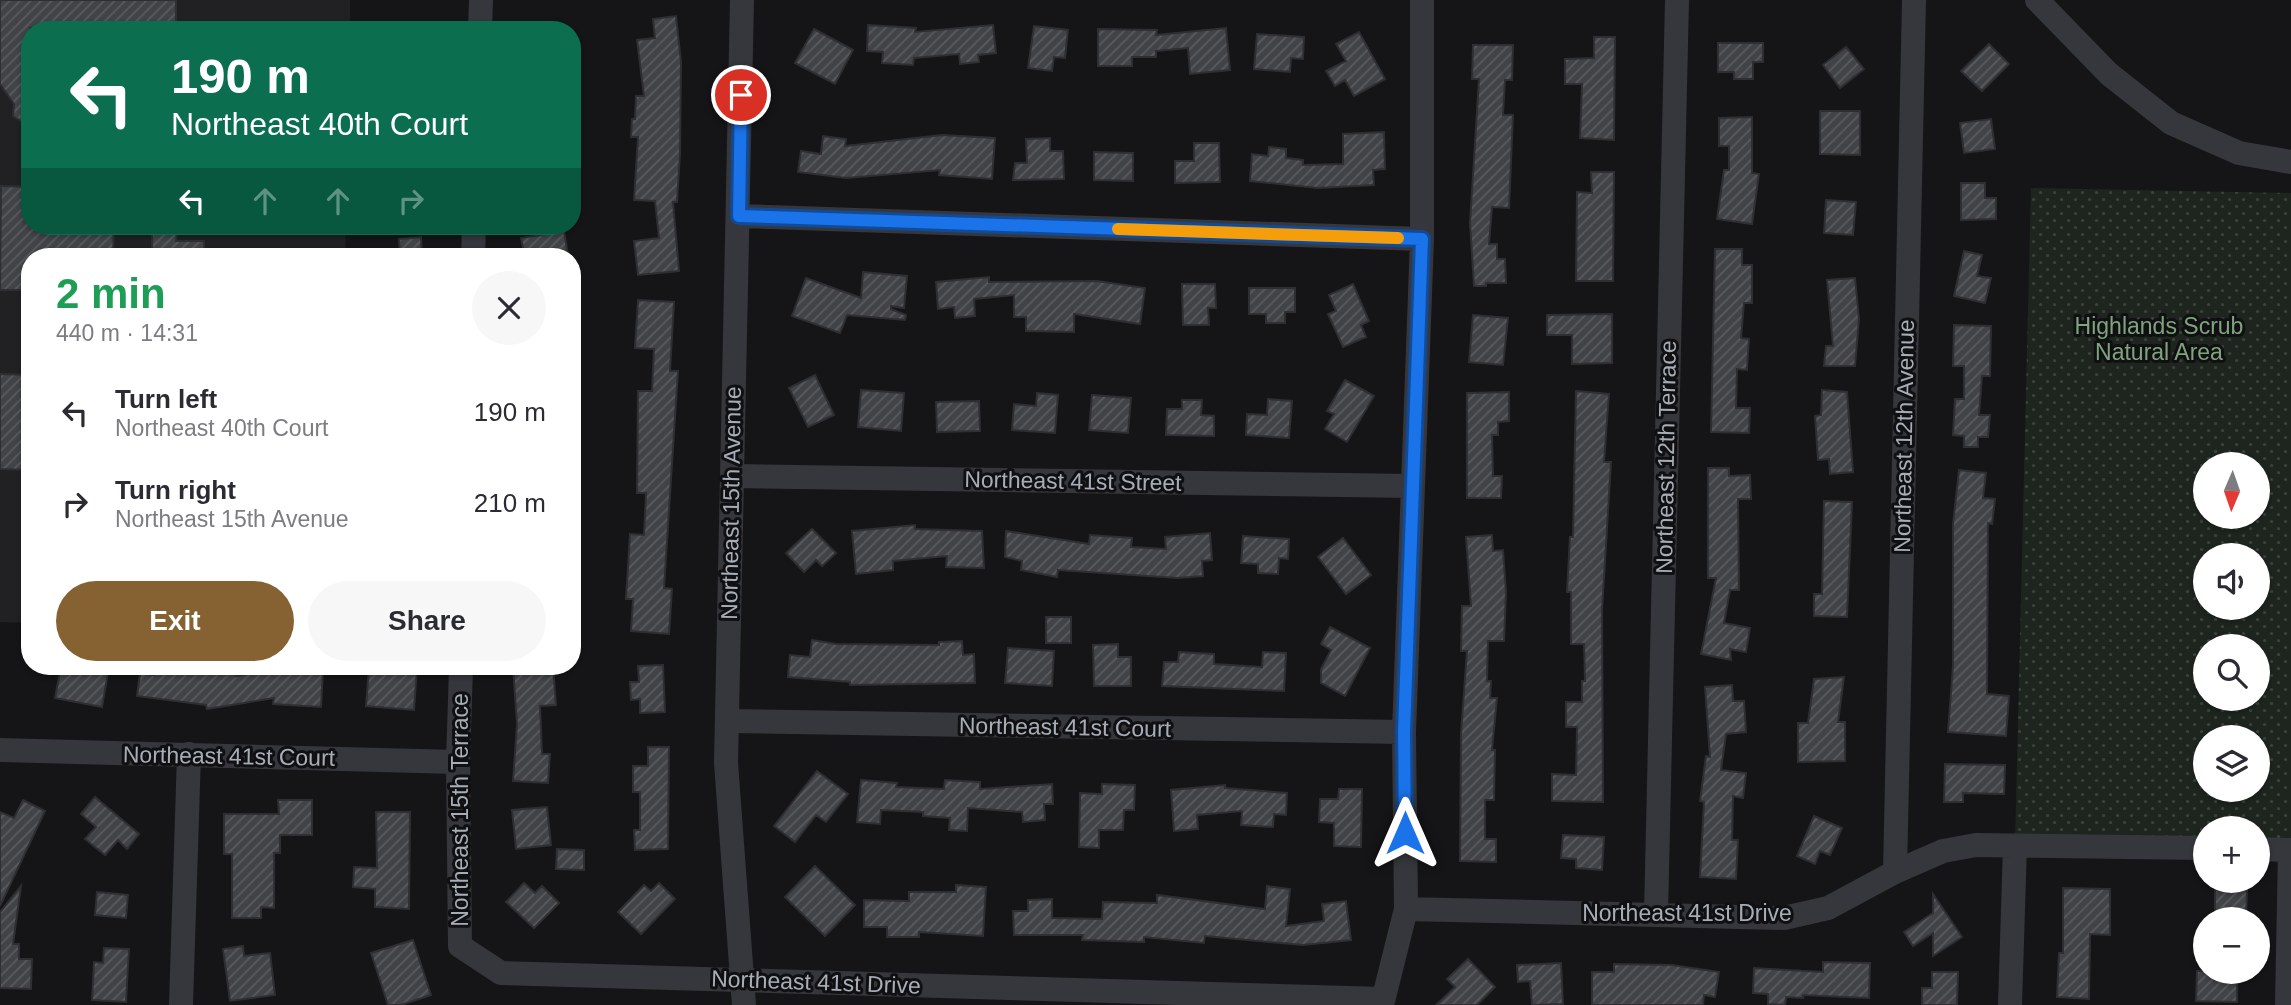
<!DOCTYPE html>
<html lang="en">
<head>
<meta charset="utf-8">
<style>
	:root { --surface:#fff; --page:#f7f7f7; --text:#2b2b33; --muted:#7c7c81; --accent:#866131 }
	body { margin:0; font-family:Helvetica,sans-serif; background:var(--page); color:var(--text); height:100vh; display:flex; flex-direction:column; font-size:26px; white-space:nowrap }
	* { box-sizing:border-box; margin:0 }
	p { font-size:23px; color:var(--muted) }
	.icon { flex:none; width:38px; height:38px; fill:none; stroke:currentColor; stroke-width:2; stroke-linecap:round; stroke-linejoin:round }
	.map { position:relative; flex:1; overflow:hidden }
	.side { position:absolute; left:21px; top:248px; width:560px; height:427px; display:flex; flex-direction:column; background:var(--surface); border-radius:28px; box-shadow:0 2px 5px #0004 }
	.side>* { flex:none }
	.guide { position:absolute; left:21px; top:21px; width:560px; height:214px; border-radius:28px; box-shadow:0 2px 5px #0004; background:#0b6e4f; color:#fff; overflow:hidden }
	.needle { width:46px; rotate:182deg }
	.buttons { position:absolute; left:2193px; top:452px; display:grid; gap:14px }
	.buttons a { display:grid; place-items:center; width:77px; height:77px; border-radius:50%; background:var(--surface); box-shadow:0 2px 5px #0004; font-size:35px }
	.pin { position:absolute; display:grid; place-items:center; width:60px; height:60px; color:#fff; margin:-30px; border:4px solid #fff; border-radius:50%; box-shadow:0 2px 7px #0007 }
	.me { position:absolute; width:77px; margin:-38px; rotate:0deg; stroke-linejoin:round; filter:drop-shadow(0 0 5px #0008) }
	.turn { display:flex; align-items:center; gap:24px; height:147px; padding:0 35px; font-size:32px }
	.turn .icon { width:91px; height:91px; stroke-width:2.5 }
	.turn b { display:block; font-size:49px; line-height:60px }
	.lanes { display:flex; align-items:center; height:66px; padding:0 35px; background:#0003; justify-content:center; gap:35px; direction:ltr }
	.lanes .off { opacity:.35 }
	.round { display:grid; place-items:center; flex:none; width:74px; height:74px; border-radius:37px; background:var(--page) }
	.headline { display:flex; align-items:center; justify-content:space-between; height:119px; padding:0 35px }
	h1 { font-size:42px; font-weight:600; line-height:52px; color:#1e9e55 }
	.action { display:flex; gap:14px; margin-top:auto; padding:14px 35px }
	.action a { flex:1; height:80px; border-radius:42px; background:var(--accent); color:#fff; font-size:28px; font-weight:600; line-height:80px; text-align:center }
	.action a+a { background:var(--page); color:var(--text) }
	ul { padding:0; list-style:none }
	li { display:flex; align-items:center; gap:21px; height:91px; padding:0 35px }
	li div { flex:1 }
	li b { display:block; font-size:26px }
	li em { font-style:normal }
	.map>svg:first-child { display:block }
</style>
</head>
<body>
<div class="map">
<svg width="2291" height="1005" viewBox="0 0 2291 1005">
	<defs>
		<pattern id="grass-dots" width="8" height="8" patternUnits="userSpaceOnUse" patternTransform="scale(1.75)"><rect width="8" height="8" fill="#1d251e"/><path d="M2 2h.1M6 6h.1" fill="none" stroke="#3b423c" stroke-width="1.8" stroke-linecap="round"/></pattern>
		<pattern id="building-hatch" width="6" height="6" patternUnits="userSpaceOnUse" patternTransform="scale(1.75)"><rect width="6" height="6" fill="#414347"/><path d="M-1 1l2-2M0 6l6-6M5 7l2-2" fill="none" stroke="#5a5b5f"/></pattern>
	</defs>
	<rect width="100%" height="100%" fill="#151517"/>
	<path fill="#212124" d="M 0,0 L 350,0 L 350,30 L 30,30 L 30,226 L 346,226 L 345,257 L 30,257 L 30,623 L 0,622 Z"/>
	<path fill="url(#grass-dots)" fill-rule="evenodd" d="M 2031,188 L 2291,193 L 2291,846 L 2258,845 L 2258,828 L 2205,828 L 2205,845 L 2015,843 ZM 2205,464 L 2258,464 L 2258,516 L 2205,516 ZM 2205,555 L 2258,555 L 2258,607 L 2205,607 ZM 2205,646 L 2258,646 L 2258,698 L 2205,698 ZM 2205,737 L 2258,737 L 2258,789 L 2205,789 Z"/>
	<path fill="url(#building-hatch)" stroke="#2f2f33" stroke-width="2" d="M 0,0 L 176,0 L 176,30 L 30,28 L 30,127 L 13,116 L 14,104 L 0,84 Z
		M 676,16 L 681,62 L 680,154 L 677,202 L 673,202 L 679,271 L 638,275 L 634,241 L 659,238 L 655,201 L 634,200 L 638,137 L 631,137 L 632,119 L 635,119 L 636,96 L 644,96 L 637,40 L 655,38 L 653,19 Z
		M 868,25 L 916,28 L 915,32 L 993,25 L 996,53 L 978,55 L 979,62 L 960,64 L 959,54 L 914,58 L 913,65 L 882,63 L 883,52 L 867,51 Z
		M 1034,26 L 1068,30 L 1065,58 L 1054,57 L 1052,71 L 1028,68 Z
		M 1226,28 L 1230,70 L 1190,74 L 1188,48 L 1156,51 L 1156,57 L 1132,57 L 1132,66 L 1098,66 L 1098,29 L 1157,30 L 1156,35 Z
		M 814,29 L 853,50 L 835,84 L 795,63 Z
		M 1359,32 L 1385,79 L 1354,96 L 1345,80 L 1335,86 L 1326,71 L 1346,61 L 1336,44 Z
		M 1257,34 L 1304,37 L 1303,59 L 1291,58 L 1290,72 L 1254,69 Z
		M 1594,37 L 1615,37 L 1614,140 L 1580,138 L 1582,84 L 1565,84 L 1565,59 L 1594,58 Z
		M 1718,43 L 1763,43 L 1763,62 L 1753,62 L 1753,79 L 1734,79 L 1734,72 L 1718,72 Z
		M 1989,44 L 2009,64 L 1982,91 L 1961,71 Z
		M 1473,45 L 1513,45 L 1512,80 L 1505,80 L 1503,115 L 1513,115 L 1509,208 L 1492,207 L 1489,244 L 1497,244 L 1497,259 L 1505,259 L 1506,283 L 1486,283 L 1486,286 L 1474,286 L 1470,223 L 1479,79 L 1472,79 Z
		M 1846,47 L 1864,69 L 1840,88 L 1823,65 Z
		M 1820,111 L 1860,111 L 1860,155 L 1820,154 Z
		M 1752,117 L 1752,173 L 1759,174 L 1752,224 L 1717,219 L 1724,170 L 1729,170 L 1729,146 L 1719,146 L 1719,118 Z
		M 1991,119 L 1995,149 L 1964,153 L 1960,123 Z
		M 1384,132 L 1385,169 L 1373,170 L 1374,185 L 1318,188 L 1250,181 L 1252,154 L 1268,156 L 1269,147 L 1286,149 L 1286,158 L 1303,160 L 1303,165 L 1343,164 L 1343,134 Z
		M 942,135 L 995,138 L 992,179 L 939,175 L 940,170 L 846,178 L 798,172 L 801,151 L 821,154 L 823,136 L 846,139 L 845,146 Z
		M 1050,138 L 1050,151 L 1063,151 L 1064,179 L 1013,180 L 1015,163 L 1027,163 L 1026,139 Z
		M 1194,143 L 1219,143 L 1220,182 L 1175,183 L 1175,161 L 1194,161 Z
		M 1094,152 L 1133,153 L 1133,181 L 1094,180 Z
		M 1591,172 L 1614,172 L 1613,281 L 1576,281 L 1577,192 L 1592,193 Z
		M 1961,183 L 1985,183 L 1985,198 L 1996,198 L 1996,219 L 1961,220 Z
		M 1,186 L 30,187 L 30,226 L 114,226 L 113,257 L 30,257 L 30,290 L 0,290 Z
		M 1826,200 L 1856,202 L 1853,235 L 1824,233 Z
		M 564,231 L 568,255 L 525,257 L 521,238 Z
		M 152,232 L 177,234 L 176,241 L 204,241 L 204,257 L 152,256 Z
		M 421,237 L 422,257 L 400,257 L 399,239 Z
		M 1715,249 L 1742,249 L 1742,265 L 1752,265 L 1752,303 L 1744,303 L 1741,338 L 1749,339 L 1747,370 L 1737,369 L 1736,408 L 1750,408 L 1749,433 L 1711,432 Z
		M 1964,251 L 1982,255 L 1977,276 L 1991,278 L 1985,303 L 1954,296 Z
		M 863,272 L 907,276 L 904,308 L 891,306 L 891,309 L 906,315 L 905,320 L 847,315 L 840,333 L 792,316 L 806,278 L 861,298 Z
		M 989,277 L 989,282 L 1097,281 L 1145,288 L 1140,324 L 1074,314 L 1074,332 L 1026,331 L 1026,317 L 1014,317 L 1014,295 L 974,299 L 975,316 L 955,318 L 954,307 L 938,309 L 936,282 Z
		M 1855,278 L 1859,319 L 1855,366 L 1824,366 L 1826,346 L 1833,346 L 1827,280 Z
		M 1182,284 L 1215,284 L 1216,308 L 1208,308 L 1209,325 L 1183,325 Z
		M 1353,284 L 1369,321 L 1361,325 L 1366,337 L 1343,347 L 1328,314 L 1336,311 L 1329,295 Z
		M 1249,288 L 1295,288 L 1295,312 L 1285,312 L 1285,323 L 1266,323 L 1266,314 L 1249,314 Z
		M 638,300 L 674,302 L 670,371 L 678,371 L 664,588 L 672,589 L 669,634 L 631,631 L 633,599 L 626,599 L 630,534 L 644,535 L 646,493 L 637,493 L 638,391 L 652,391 L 654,349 L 635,348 Z
		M 1612,314 L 1612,363 L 1572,364 L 1572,335 L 1547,335 L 1547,315 Z
		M 1473,315 L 1508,318 L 1503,365 L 1469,362 Z
		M 1954,325 L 1991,326 L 1990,376 L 1982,376 L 1979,415 L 1990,415 L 1988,437 L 1978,437 L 1978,447 L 1964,447 L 1964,436 L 1953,435 L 1955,399 L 1964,399 L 1964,366 L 1953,366 Z
		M 0,374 L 30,375 L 30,470 L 0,469 Z
		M 815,375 L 834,415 L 808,427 L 789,388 Z
		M 1345,380 L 1374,396 L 1347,442 L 1325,429 L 1334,414 L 1327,411 Z
		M 861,390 L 904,393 L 901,431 L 858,427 Z
		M 1822,390 L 1847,392 L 1853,472 L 1830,474 L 1829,459 L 1818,460 L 1815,416 L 1821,415 Z
		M 1576,391 L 1609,394 L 1604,462 L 1611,462 L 1602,611 L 1603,802 L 1552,801 L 1552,774 L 1576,775 L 1577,727 L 1566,727 L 1566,702 L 1582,702 L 1582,681 L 1585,681 L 1584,644 L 1571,644 L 1571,592 L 1567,592 L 1570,537 L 1573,537 Z
		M 1509,392 L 1509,421 L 1498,422 L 1498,435 L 1492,435 L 1493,476 L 1502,476 L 1501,498 L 1467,498 L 1467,393 Z
		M 1037,393 L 1058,395 L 1055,433 L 1012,430 L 1014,404 L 1036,406 Z
		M 1092,395 L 1131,398 L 1128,433 L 1089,430 Z
		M 1268,399 L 1292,401 L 1289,438 L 1246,435 L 1247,414 L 1267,415 Z
		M 1182,400 L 1202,400 L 1201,415 L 1214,416 L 1214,436 L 1166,435 L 1167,409 L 1182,409 Z
		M 979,401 L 980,431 L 937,432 L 936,402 Z
		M 1708,468 L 1729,468 L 1729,476 L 1750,475 L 1751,499 L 1738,499 L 1739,590 L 1730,590 L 1724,623 L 1750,628 L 1746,652 L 1730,649 L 1731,660 L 1701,654 L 1716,578 L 1708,578 Z
		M 1959,470 L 1986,473 L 1983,498 L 1995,499 L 1992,524 L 1988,523 L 1987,694 L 2009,696 L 2006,736 L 1948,732 L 1953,666 L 1953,524 Z
		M 1824,501 L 1852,502 L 1847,617 L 1814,616 L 1814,594 L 1822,594 Z
		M 915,525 L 915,529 L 982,531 L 984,568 L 946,567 L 947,556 L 893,561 L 893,570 L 856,574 L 852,531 Z
		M 812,529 L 836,553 L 822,566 L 816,560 L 804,572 L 786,553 Z
		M 1006,531 L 1089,544 L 1090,535 L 1132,538 L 1131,547 L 1166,549 L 1165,537 L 1210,533 L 1212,560 L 1202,561 L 1203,576 L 1178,578 L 1058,570 L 1057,577 L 1021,570 L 1022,561 L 1005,557 Z
		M 1492,535 L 1493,551 L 1503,550 L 1506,592 L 1504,641 L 1488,641 L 1487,681 L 1491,681 L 1490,698 L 1497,698 L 1492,750 L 1495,750 L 1494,800 L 1485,800 L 1485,839 L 1496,839 L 1496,862 L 1460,861 L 1461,733 L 1467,651 L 1461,651 L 1462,606 L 1471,606 L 1466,537 Z
		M 1243,536 L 1289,539 L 1288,559 L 1279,558 L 1278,574 L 1258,573 L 1258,564 L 1241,563 Z
		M 1343,538 L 1371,575 L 1346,594 L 1318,557 Z
		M 1046,617 L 1071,617 L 1071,643 L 1046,643 Z
		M 1330,627 L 1370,648 L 1345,696 L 1321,683 L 1321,669 L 1331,650 L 1321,644 Z
		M 812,640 L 836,644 L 939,645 L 939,642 L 962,641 L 963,655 L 974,654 L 975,683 L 850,685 L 850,682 L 788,677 L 790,655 L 810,657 Z
		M 1118,644 L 1118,657 L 1131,657 L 1131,686 L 1094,686 L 1093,645 Z
		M 1008,648 L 1054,651 L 1052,686 L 1005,683 Z
		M 1179,652 L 1214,654 L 1214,664 L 1262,667 L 1263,652 L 1286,653 L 1284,691 L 1162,686 L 1164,662 L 1178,662 Z
		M 663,665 L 665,712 L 640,713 L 640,699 L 631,700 L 630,682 L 639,682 L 638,666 Z
		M 61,667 L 109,667 L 102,707 L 55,698 Z
		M 155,667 L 235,667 L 236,676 L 275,668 L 323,670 L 321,707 L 273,704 L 274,698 L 207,709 L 206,705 L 137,696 L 140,673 L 154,675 Z
		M 369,667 L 417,668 L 414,710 L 366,706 Z
		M 513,667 L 553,667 L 556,705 L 540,706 L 542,754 L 550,754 L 548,783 L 513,781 L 517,724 Z
		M 1844,677 L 1838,722 L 1845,722 L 1845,761 L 1798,762 L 1798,723 L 1808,723 L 1814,679 Z
		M 1732,685 L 1733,701 L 1744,701 L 1746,732 L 1726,734 L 1721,770 L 1746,773 L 1743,798 L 1733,796 L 1732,840 L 1738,840 L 1736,879 L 1700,877 L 1704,802 L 1700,801 L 1706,756 L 1710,757 L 1705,687 Z
		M 648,747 L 669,747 L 668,849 L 635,850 L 634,830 L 640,830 L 640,792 L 633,792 L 633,766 L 648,766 Z
		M 1945,764 L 2005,765 L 2004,794 L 1963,793 L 1963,802 L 1944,802 Z
		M 817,771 L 848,794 L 826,822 L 816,815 L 795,842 L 774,826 Z
		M 861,780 L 897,783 L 896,787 L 944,789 L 945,780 L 980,782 L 980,789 L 1052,784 L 1053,804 L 1044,804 L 1045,820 L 1023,822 L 1022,812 L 968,808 L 967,831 L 949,830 L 950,818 L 923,816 L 923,812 L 881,810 L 880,824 L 857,822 Z
		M 1102,784 L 1135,785 L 1134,810 L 1124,810 L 1123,830 L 1099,830 L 1099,848 L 1079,847 L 1080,793 L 1102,794 Z
		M 1225,785 L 1225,788 L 1287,793 L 1286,815 L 1274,814 L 1273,827 L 1241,825 L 1242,811 L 1197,815 L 1198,829 L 1174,831 L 1171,790 Z
		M 1339,789 L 1362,789 L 1361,847 L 1334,846 L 1334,823 L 1319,822 L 1320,799 L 1338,799 Z
		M 95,797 L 139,834 L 127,849 L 118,840 L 105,855 L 85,839 L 96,827 L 81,814 Z
		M 23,800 L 45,811 L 0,906 L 0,812 L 14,818 Z
		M 278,800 L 312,800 L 312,835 L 280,835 L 280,853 L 274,853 L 274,908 L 261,907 L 261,918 L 232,918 L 232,854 L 224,854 L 224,814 L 279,814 Z
		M 547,807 L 551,845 L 516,849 L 512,810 Z
		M 376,812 L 410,812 L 409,909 L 375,907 L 375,889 L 353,887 L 354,867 L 377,868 Z
		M 1814,816 L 1842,828 L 1830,855 L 1820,851 L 1815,864 L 1797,856 Z
		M 1563,835 L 1604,837 L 1602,870 L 1576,868 L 1576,859 L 1561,858 Z
		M 557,849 L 584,850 L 584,870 L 556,869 Z
		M 815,866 L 855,905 L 825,936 L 785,897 Z
		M 524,883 L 535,893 L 542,886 L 559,903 L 534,928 L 506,902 Z
		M 659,883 L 675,899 L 641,934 L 618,912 L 644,885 L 651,891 Z
		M 956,885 L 986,887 L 983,936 L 919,932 L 919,937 L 887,937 L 887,927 L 864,927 L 864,900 L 909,901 L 909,892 L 956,892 Z
		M 21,886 L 13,944 L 19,944 L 19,959 L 32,959 L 31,989 L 0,988 L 0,912 Z
		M 1267,886 L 1290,889 L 1286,926 L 1324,921 L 1322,904 L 1346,901 L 1351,940 L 1303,945 L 1205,936 L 1204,943 L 1144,937 L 1144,942 L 1082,940 L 1083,935 L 1014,935 L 1013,911 L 1028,911 L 1028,900 L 1052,899 L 1052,918 L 1102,919 L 1103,902 L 1157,903 L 1157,895 L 1265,909 Z
		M 2063,888 L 2110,889 L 2110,935 L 2090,934 L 2089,999 L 2057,997 L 2059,953 L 2063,953 Z
		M 2215,890 L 2247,890 L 2246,919 L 2215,919 Z
		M 97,892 L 128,895 L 126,918 L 95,915 Z
		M 1933,894 L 1962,937 L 1933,956 L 1933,933 L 1913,946 L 1904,932 L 1933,913 Z
		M 413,940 L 431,995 L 401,1005 L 388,1005 L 371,953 Z
		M 243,946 L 244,956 L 270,953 L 275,995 L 230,1001 L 223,949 Z
		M 104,948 L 129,949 L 126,1002 L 92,1000 L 94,962 L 103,963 Z
		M 1468,959 L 1495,987 L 1477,1005 L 1436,1005 L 1455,987 L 1447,979 Z
		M 1823,962 L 1870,963 L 1869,998 L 1803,995 L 1803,998 L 1786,997 L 1785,1005 L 1768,1004 L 1768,994 L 1753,993 L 1754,968 L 1823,972 Z
		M 1561,963 L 1563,1004 L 1532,1005 L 1530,981 L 1518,982 L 1517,965 Z
		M 1614,964 L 1672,965 L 1719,972 L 1715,997 L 1704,995 L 1703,1005 L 1592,1005 L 1592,972 L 1614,972 Z
		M 2197,971 L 2237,971 L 2237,1002 L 2196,1001 Z
		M 1932,972 L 1958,972 L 1957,1005 L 1922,1005 L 1922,988 L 1932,988 Z"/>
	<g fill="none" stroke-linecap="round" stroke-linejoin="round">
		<path stroke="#36373c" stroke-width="24" d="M 742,0 L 726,763 L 744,1005
			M 2037,0 L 2109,74 L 2171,123 L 2239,153 L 2291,162
			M 480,30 L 481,0
			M 739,216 L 1422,239
			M 473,257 L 474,226
			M 732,476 L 1413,486
			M 461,667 L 458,762 L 460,946 L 501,973 L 1382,999
			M 727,721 L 1404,732
			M 0,750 L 458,762
			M 2258,849 L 2291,850
			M 1895,872 L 1914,0
			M 1406,909 L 1784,918 L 1828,908 L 1895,872 L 1943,851 L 1976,845 L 2205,848
			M 1656,914 L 1677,0
			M 181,1005 L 189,754
			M 1382,1005 L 1406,909 L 1404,732 L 1422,239 L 1422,0
			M 2010,1005 L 2015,846
			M 2287,1005 L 2290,850"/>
	</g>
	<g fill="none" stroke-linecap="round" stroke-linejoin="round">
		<defs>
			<path id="route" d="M 741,95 L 739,216 L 1422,239 L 1404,732 L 1405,833"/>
		</defs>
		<use href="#route" stroke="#114b97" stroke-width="18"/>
		<use href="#route" stroke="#1a73e8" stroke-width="12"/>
		<path stroke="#f59e0b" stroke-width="12" d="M 1118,229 L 1398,238"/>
	</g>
	<g text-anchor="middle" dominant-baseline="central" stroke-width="6" stroke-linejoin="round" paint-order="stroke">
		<g font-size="23" fill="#7ea37d" stroke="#101012">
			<text x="2159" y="326">Highlands Scrub<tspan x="2159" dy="26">Natural Area</tspan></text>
		</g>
		<g font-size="23" fill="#a7adb7" stroke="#101012">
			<text transform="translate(1904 436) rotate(-89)">Northeast 12th Avenue</text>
			<text transform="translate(1666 457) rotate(-89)">Northeast 12th Terrace</text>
			<text transform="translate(1073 481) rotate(1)">Northeast 41st Street</text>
			<text transform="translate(731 503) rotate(-89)">Northeast 15th Avenue</text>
			<text transform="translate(1065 727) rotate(1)">Northeast 41st Court</text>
			<text transform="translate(229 756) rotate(1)">Northeast 41st Court</text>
			<text transform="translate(460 810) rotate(-90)">Northeast 15th Terrace</text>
			<text x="1687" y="913">Northeast 41st Drive</text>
			<text transform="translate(816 982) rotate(2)">Northeast 41st Drive</text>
		</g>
	</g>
</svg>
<div class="buttons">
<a><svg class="needle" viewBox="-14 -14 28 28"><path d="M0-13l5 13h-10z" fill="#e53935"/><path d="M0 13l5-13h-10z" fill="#7c7c81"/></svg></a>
<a><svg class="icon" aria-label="sound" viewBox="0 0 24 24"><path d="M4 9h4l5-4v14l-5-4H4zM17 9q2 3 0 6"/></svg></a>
<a><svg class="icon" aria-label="search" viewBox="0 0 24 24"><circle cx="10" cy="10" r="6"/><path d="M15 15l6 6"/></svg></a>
<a><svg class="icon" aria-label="layers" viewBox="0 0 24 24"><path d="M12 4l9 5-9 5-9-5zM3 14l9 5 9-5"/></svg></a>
<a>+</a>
<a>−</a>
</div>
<div class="pin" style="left:741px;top:95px;background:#d93025"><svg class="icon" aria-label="arrive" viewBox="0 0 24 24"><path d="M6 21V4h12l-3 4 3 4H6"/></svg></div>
<svg class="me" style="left:1405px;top:833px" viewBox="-20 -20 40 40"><path d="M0-17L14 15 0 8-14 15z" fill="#1a73e8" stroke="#fff" stroke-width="4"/></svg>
<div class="guide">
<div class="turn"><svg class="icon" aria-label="left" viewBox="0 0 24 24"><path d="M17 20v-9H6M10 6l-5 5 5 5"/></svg><div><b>190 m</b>Northeast 40th Court</div></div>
<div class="lanes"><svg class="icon" aria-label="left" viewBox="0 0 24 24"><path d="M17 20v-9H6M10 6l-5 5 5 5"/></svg><svg class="icon off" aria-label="ahead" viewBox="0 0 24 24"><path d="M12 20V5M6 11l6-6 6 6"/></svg><svg class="icon off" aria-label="ahead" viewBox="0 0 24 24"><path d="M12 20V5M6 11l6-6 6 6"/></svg><svg class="icon off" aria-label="right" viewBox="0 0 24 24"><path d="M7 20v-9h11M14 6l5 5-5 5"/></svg></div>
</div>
<section class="side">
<div class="headline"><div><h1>2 min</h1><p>440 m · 14:31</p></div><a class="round"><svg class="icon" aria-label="close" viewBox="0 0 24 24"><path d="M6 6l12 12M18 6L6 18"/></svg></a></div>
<ul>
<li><svg class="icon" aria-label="left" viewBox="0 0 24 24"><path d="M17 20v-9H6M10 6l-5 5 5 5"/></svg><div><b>Turn left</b><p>Northeast 40th Court</p></div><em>190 m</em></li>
<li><svg class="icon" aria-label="right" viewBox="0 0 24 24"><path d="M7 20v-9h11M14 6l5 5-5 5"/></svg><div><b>Turn right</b><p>Northeast 15th Avenue</p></div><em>210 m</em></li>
</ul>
<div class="action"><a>Exit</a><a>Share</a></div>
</section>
</div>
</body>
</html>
